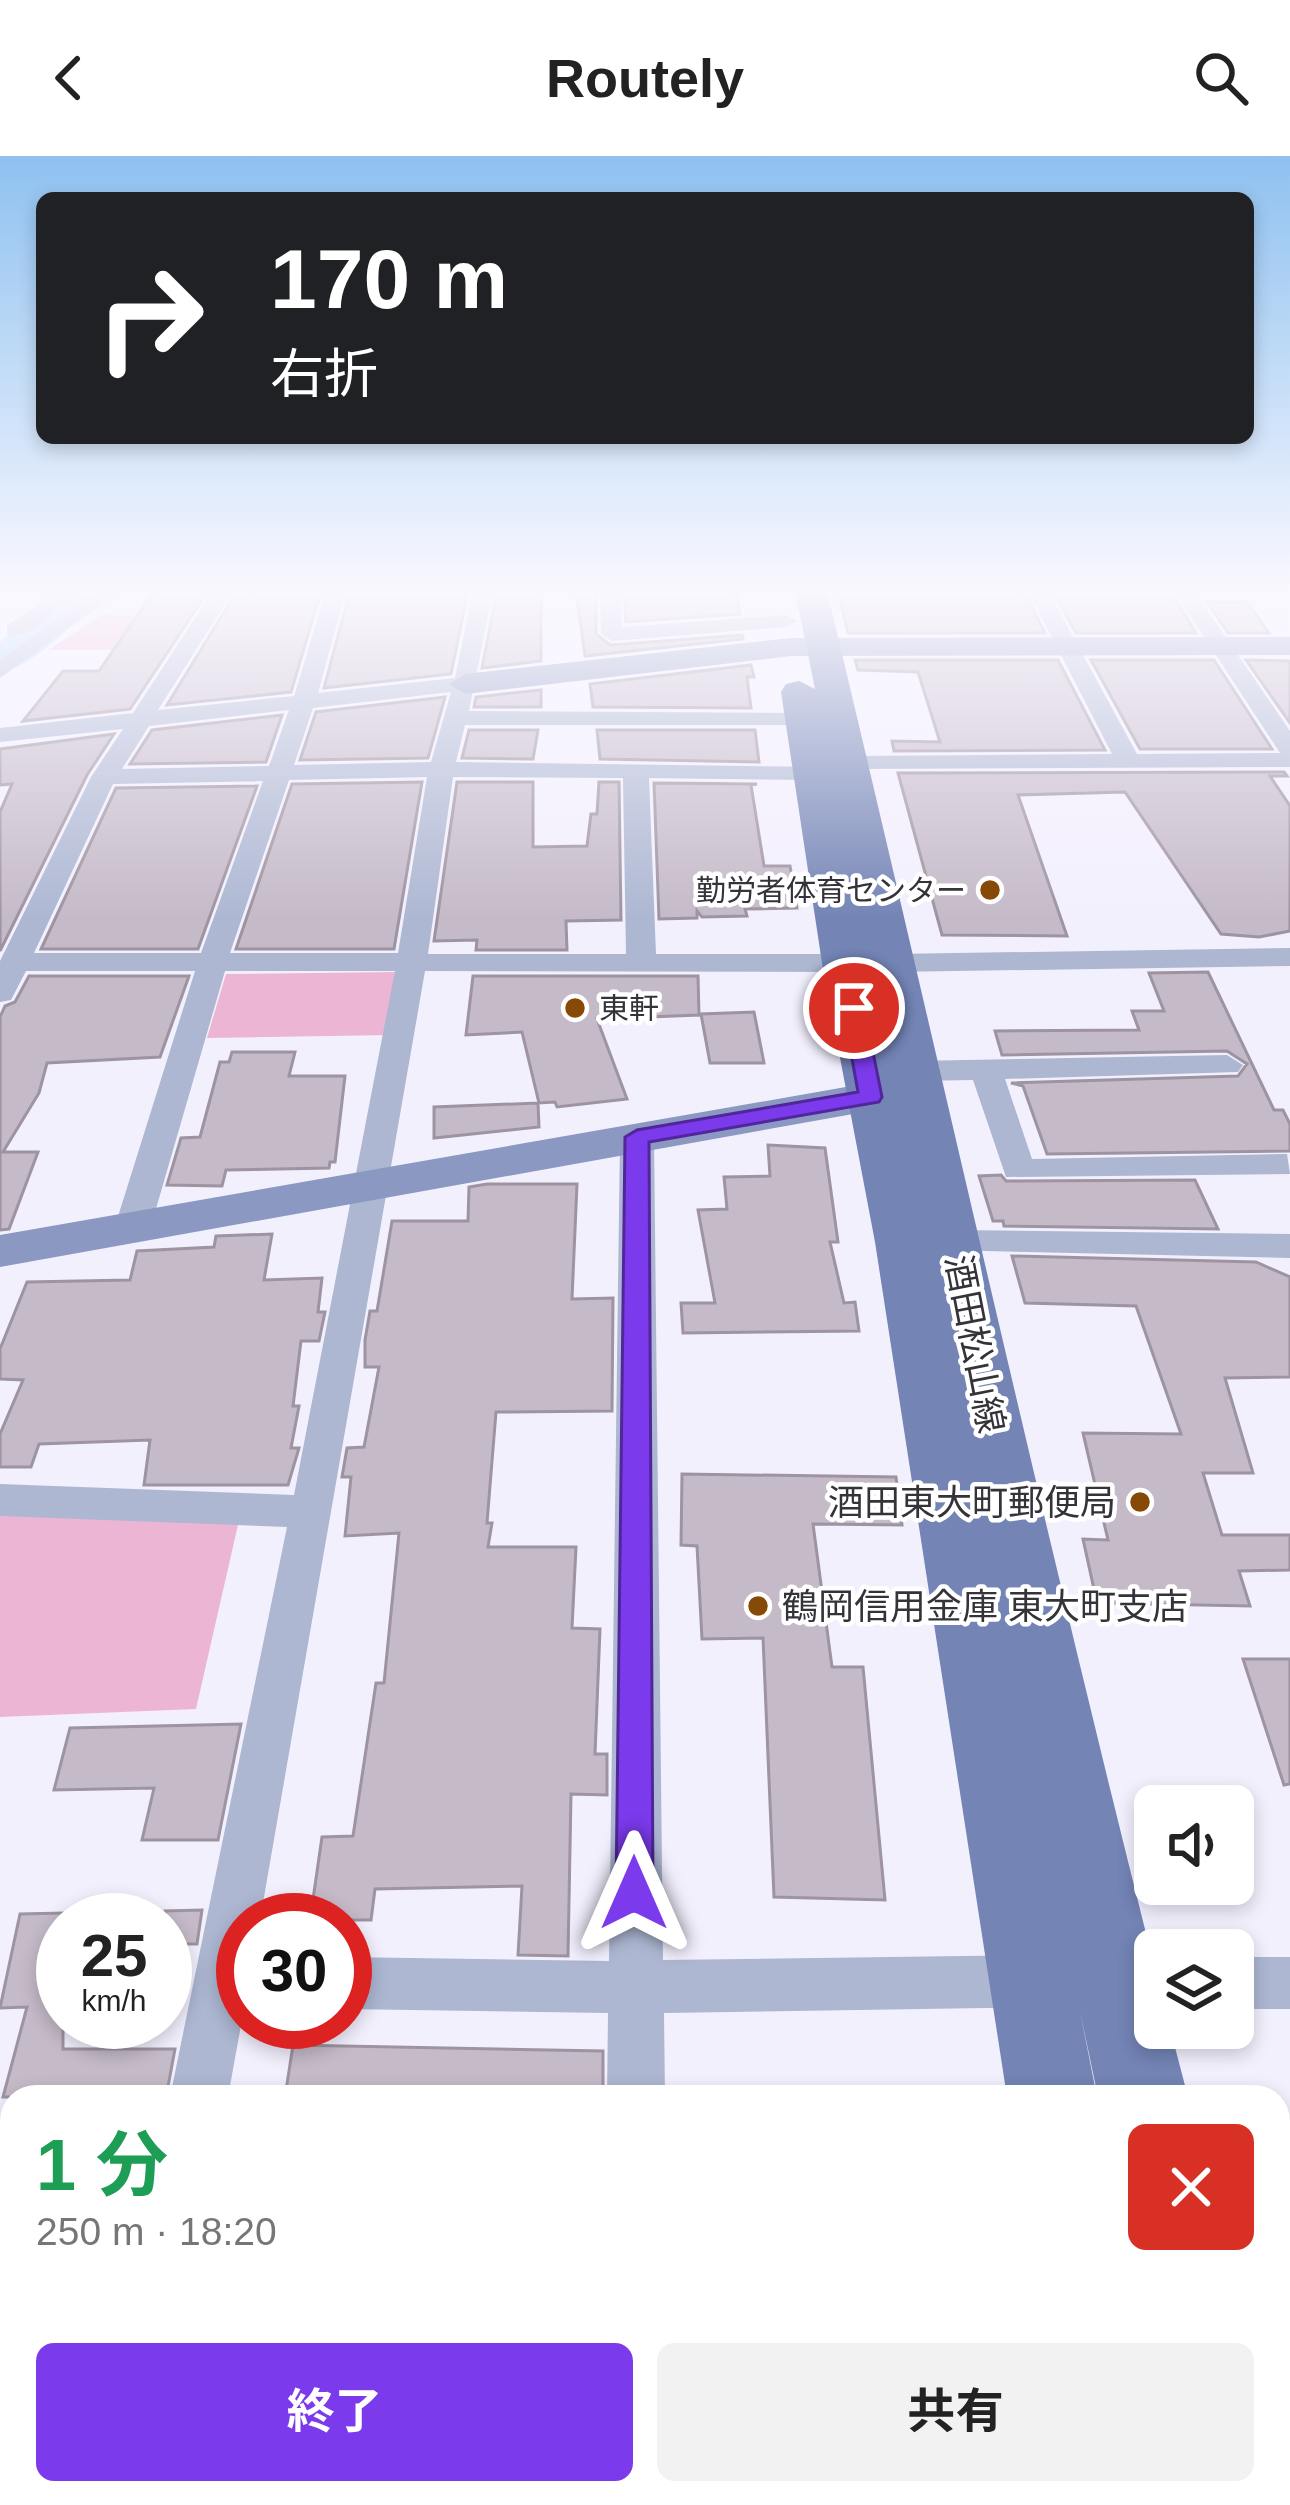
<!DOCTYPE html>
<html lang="ja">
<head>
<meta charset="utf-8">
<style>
	:root { --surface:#fff; --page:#f2f2f2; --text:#222; --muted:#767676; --accent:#7c3aed }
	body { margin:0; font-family:Arial,"Noto Sans JP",sans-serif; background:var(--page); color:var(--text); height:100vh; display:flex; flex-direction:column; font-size:45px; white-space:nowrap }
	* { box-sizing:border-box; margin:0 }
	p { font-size:39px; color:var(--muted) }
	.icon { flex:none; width:66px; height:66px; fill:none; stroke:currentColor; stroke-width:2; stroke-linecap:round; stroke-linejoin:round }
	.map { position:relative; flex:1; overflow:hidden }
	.drawer { position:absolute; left:0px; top:1929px; width:1290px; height:420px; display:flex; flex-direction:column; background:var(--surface); border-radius:36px 36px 0 0; box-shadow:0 6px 18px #0003 }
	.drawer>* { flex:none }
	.banner { position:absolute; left:36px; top:36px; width:1218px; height:252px; border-radius:18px; box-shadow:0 6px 18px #0003; background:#202124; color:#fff; overflow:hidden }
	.controls { position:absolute; left:1134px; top:1629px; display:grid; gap:24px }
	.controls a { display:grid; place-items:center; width:120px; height:120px; border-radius:18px; background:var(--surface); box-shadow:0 6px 18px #0003; font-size:60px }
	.speed { position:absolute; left:36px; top:1737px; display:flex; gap:24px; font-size:60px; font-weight:700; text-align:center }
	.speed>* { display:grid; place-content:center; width:156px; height:156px; border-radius:50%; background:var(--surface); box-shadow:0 6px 18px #0003; line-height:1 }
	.speed small { font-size:30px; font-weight:400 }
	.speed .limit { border:18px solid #d22; background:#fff; color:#111 }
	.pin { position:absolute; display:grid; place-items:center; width:102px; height:102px; color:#fff; margin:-51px; border:6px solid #fff; border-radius:50%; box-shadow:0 3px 12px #0007 }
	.me { position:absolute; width:132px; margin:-66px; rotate:0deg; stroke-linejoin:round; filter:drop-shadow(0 0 9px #0008) }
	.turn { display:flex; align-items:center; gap:42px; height:252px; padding:0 36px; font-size:54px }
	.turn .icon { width:156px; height:156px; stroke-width:2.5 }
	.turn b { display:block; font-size:84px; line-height:102px }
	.round { display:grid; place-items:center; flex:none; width:126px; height:126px; border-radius:18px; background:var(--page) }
	.head { display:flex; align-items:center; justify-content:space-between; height:204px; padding:0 36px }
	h1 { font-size:72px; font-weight:700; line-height:90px; color:#1e9e55 }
	.cta { display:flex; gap:24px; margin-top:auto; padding:24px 36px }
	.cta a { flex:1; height:138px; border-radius:18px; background:var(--accent); color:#fff; font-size:48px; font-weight:700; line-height:138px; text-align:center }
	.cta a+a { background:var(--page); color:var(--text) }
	header { display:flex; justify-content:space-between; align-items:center; height:156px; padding:0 36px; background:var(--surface); font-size:54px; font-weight:700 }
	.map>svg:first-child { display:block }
</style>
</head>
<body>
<header><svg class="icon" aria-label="back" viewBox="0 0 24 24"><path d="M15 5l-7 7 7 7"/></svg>Routely<svg class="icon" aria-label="search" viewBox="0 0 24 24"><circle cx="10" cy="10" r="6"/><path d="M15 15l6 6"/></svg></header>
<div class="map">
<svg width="1290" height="2349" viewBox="0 0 1290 2349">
	<rect width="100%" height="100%" fill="#f3f0fe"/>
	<path fill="#edb5d4" d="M 102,459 L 184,461 L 163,493 L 48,494 Z
		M 398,816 L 390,879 L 207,882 L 226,818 Z
		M 0,1360 L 240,1360 L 196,1553 L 0,1561 Z"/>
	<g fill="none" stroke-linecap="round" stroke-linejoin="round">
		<path fill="#a7d4fb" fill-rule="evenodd" d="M 62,435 L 99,435 C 78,466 38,507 0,517 L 0,486 Z"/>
	</g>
	<path fill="#c5bac8" stroke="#9e93a0" stroke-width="3" d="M 154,435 L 208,435 L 130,553 L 23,565 L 63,515 L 99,515 Z
		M 237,435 L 321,435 L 291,536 L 167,549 Z
		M 350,435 L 468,435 L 451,518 L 324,532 Z
		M 497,435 L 541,435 L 541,505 L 482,512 Z
		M 576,435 L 596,435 L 596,478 L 610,489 L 742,479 L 743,483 L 585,500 Z
		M 624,435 L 736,435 L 740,458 L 626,466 Z
		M 876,435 L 1024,435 L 1045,477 L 848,477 L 840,443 L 879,442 Z
		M 1053,435 L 1170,435 L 1196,477 L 1076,477 Z
		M 1207,446 L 1247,446 L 1269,477 L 1228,477 Z
		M 855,504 L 1058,504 L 1105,594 L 894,595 L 892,585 L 940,586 L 918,516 L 858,514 Z
		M 1091,504 L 1214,504 L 1272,593 L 1140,593 Z
		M 1246,504 L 1290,505 L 1290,567 Z
		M 751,509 L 754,521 L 747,521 L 751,552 L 593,551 L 590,528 Z
		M 541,534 L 541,551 L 474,551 L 476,541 Z
		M 445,541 L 428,602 L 300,604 L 316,556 Z
		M 282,559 L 266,606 L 130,608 L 152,574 Z
		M 469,574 L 538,574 L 533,603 L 462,602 Z
		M 597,574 L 755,574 L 759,606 L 600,603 Z
		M 114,578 L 87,619 L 0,795 L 0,656 L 12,628 L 0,629 L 0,593 Z
		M 1284,616 L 1287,620 L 1270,620 L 1290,650 L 1290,775 L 1259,781 L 1221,778 L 1125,636 L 1018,639 L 1067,780 L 942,779 L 898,617 Z
		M 422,626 L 394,793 L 236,793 L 292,628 Z
		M 457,626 L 533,626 L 533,691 L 587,690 L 591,658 L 597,658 L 599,626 L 619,626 L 621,764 L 566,765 L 567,794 L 476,794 L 477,784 L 434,785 Z
		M 654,627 L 757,628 L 751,629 L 764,710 L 790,710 L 797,752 L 745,753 L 747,760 L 702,761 L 697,755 L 697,762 L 659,763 Z
		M 257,630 L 198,793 L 41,793 L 116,632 Z
		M 1208,816 L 1274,954 L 1283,954 L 1290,968 L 1290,995 L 1047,998 L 1023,930 L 1011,927 L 1238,920 L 1247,908 L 1227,895 L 1002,899 L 995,875 L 1139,874 L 1132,855 L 1164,855 L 1149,817 Z
		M 29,820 L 189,820 L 160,901 L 47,907 L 39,937 L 3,996 L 38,996 L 9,1073 L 0,1074 L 0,861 L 5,850 L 15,846 Z
		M 473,820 L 698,820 L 699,859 L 597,863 L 627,943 L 557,951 L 555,946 L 539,947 L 522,876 L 466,879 Z
		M 754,856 L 764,907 L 710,907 L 701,858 Z
		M 232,896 L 295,896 L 289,920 L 345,920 L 335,1006 L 330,1006 L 329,1012 L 226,1014 L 222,1030 L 167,1029 L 181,982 L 200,981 L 220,906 L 229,906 Z
		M 538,947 L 539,971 L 434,982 L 434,951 Z
		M 768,989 L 825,992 L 838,1086 L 830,1086 L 844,1147 L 855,1146 L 859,1175 L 683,1177 L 681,1147 L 715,1147 L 698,1054 L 727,1053 L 724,1021 L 770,1020 Z
		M 1001,1019 L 1006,1025 L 1195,1024 L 1218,1073 L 1004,1070 L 1003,1065 L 993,1065 L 979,1020 Z
		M 487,1028 L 577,1028 L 572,1143 L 613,1142 L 612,1255 L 496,1256 L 487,1367 L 492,1367 L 488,1391 L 576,1391 L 572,1472 L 600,1473 L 595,1598 L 607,1598 L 607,1639 L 571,1638 L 568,1800 L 518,1799 L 522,1730 L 375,1733 L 371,1764 L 310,1764 L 322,1681 L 353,1680 L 376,1527 L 384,1527 L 399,1377 L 345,1380 L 351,1321 L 342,1321 L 347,1292 L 364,1291 L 379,1211 L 365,1211 L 365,1184 L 370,1155 L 377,1155 L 392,1065 L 468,1065 L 469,1031 Z
		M 272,1078 L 264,1124 L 322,1122 L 318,1156 L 325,1156 L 319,1185 L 301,1185 L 293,1250 L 299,1250 L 291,1292 L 299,1292 L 288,1329 L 144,1329 L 150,1284 L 39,1288 L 31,1311 L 0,1311 L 0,1278 L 23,1224 L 0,1223 L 0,1193 L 27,1126 L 130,1124 L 137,1095 L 214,1091 L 216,1080 Z
		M 1012,1100 L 1256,1106 L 1290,1121 L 1290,1221 L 1225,1222 L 1253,1317 L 1203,1317 L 1222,1379 L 1290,1379 L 1290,1414 L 1239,1415 L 1250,1450 L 1097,1447 L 1083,1383 L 1108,1384 L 1083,1277 L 1181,1278 L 1136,1150 L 1025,1147 Z
		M 682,1318 L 896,1321 L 902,1369 L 813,1368 L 832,1511 L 863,1511 L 885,1744 L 774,1741 L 763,1482 L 702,1483 L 697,1390 L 681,1389 Z
		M 1243,1503 L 1290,1503 L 1290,1628 L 1284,1629 Z
		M 241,1568 L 218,1684 L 142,1684 L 154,1632 L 54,1634 L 70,1572 Z
		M 202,1754 L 197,1788 L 165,1788 L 165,1755 Z
		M 63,1757 L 63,1893 L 175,1893 L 166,1941 L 3,1941 L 27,1851 L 0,1852 L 20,1758 Z
		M 293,1889 L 603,1895 L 603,1941 L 285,1941 Z"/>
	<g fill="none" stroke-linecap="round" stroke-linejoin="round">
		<path fill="#adb7d2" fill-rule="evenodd" d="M 50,435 L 70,435 C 56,455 34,482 7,479 L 7,469 L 38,449 Z
			M 97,435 L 120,435 L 0,522 L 0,504 Z
			M 213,435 L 233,435 L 158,554 L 294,540 L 326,435 L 346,435 L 318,537 L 455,522 L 473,435 L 493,435 L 469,555 L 811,557 L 811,567 L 803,569 L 465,569 L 456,606 L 821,611 L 825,616 L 812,624 L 649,622 L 656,798 L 845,798 L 860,807 L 845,816 L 425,815 L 260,1764 L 243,1764 L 243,1858 L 228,1941 L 170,1941 L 287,1371 L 0,1360 L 0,1328 L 294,1339 L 395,815 L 225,815 L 151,1070 L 146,1078 L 120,1078 L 115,1070 L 195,815 L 26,815 L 11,844 L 0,846 L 0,805 L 91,621 L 123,573 L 0,586 L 0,572 L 133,557 ZM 451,536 L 431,606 L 294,609 L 313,552 ZM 289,554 L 269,610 L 122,613 L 149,570 ZM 427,621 L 398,797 L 230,797 L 289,624 ZM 453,621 L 623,622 L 626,798 L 428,798 ZM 263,625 L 201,797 L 34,797 L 113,628 Z
			M 600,435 L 620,435 L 622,471 L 786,459 L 797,465 L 786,471 L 612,485 L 601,478 Z
			M 1028,435 L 1048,435 L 1137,598 L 1280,597 L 1174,435 L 1194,435 L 1290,575 L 1290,611 L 844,613 L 840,608 L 844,603 L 853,600 L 1112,598 Z
			M 1290,792 L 1290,810 L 892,816 L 877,807 L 892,798 Z
			M 1227,899 L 1243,909 L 1238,916 L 1005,923 L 1032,1003 L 1287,998 L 1290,1018 L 1006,1021 L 973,924 L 915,925 L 899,915 L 915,905 Z
			M 637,971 L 649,974 L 654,981 L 663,1804 L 1042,1799 L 1061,1807 L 1070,1825 L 1061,1843 L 1042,1851 L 664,1857 L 665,1941 L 607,1941 L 608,1857 L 345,1853 L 345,1801 L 609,1805 L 620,981 L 625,974 Z
			M 955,1074 L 1290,1078 L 1290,1102 L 942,1094 L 937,1086 L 942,1078 Z
			M 1233,1801 L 1290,1801 L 1290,1853 L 1233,1853 Z
			M 99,2337 L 167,2337 L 165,2349 L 97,2349 Z
			M 610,2337 L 678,2337 L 678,2349 L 610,2349 Z"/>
		<path fill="#8b99c2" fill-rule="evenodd" d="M 1290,481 L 1290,499 L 791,500 L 465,538 L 449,528 L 465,518 L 791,482 Z
			M 913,902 L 929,906 L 936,916 C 922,935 893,949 870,955 L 0,1111 L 0,1079 L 857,929 Z"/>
		<path fill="#7384b5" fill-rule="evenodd" d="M 795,435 L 827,435 C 937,894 1039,1355 1155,1813 L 1155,1872 L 1170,1872 L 1188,1941 L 1098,1941 L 1080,1855 L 1097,1941 L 1007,1941 L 875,1086 L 822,807 L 781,536 L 786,528 L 799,525 L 815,533 Z
			M 1278,2325 L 1285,2349 L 1181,2349 L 1179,2337 L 1278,2337 Z
			M 1073,2337 L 1177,2337 L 1179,2349 L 1075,2349 Z"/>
	</g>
	<linearGradient id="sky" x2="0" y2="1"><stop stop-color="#8ec1f0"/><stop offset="0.57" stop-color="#faf8ff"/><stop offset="1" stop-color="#faf8ff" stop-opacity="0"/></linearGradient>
	<rect width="1290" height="763" fill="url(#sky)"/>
	<path fill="#7c3aed" stroke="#51269a" stroke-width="3" d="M 854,845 L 864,852 L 882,941 L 879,946 L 649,986 L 653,1737 L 648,1749 L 634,1753 L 621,1749 L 616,1737 L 625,981 L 637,974 L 858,936 L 843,852 Z"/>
	<g fill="#864906" stroke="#fff" stroke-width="4.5">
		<circle cx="990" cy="734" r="12"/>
		<circle cx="575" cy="852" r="12"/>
		<circle cx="1140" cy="1346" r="12"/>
		<circle cx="758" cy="1450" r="12"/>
	</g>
	<g text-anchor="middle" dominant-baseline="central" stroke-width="9" stroke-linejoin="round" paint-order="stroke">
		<g font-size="30" fill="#34333a" stroke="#fff" text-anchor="end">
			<text x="966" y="734">勤労者体育センター</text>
			<text x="599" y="852" text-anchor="start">東軒</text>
		</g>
		<g font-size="36" fill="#34333a" stroke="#fff">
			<text transform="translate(975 1188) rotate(79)">酒田松山線</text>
		</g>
		<g font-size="36" fill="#34333a" stroke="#fff" text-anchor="end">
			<text x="1116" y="1346">酒田東大町郵便局</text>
			<text x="782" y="1450" text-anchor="start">鶴岡信用金庫 東大町支店</text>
		</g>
	</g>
</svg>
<div class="controls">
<a><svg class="icon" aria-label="sound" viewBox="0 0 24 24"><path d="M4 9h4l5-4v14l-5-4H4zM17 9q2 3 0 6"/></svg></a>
<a><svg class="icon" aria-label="layers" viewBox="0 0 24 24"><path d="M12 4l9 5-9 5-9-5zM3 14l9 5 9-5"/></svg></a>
</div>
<div class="speed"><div>25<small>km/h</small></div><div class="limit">30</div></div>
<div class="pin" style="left:854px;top:852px;background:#d93025"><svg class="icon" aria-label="arrive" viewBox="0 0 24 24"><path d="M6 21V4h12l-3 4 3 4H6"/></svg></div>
<svg class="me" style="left:634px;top:1737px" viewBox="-20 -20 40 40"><path d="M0-17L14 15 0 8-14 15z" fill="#7c3aed" stroke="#fff" stroke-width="4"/></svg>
<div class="banner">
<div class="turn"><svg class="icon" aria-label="right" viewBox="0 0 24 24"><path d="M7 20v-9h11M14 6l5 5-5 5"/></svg><div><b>170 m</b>右折</div></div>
</div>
<section class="drawer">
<div class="head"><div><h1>1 分</h1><p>250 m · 18:20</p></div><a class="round" style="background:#d93025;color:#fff"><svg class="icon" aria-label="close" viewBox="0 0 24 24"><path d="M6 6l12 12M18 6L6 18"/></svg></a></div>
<div class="cta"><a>終了</a><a>共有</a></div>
</section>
</div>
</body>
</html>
